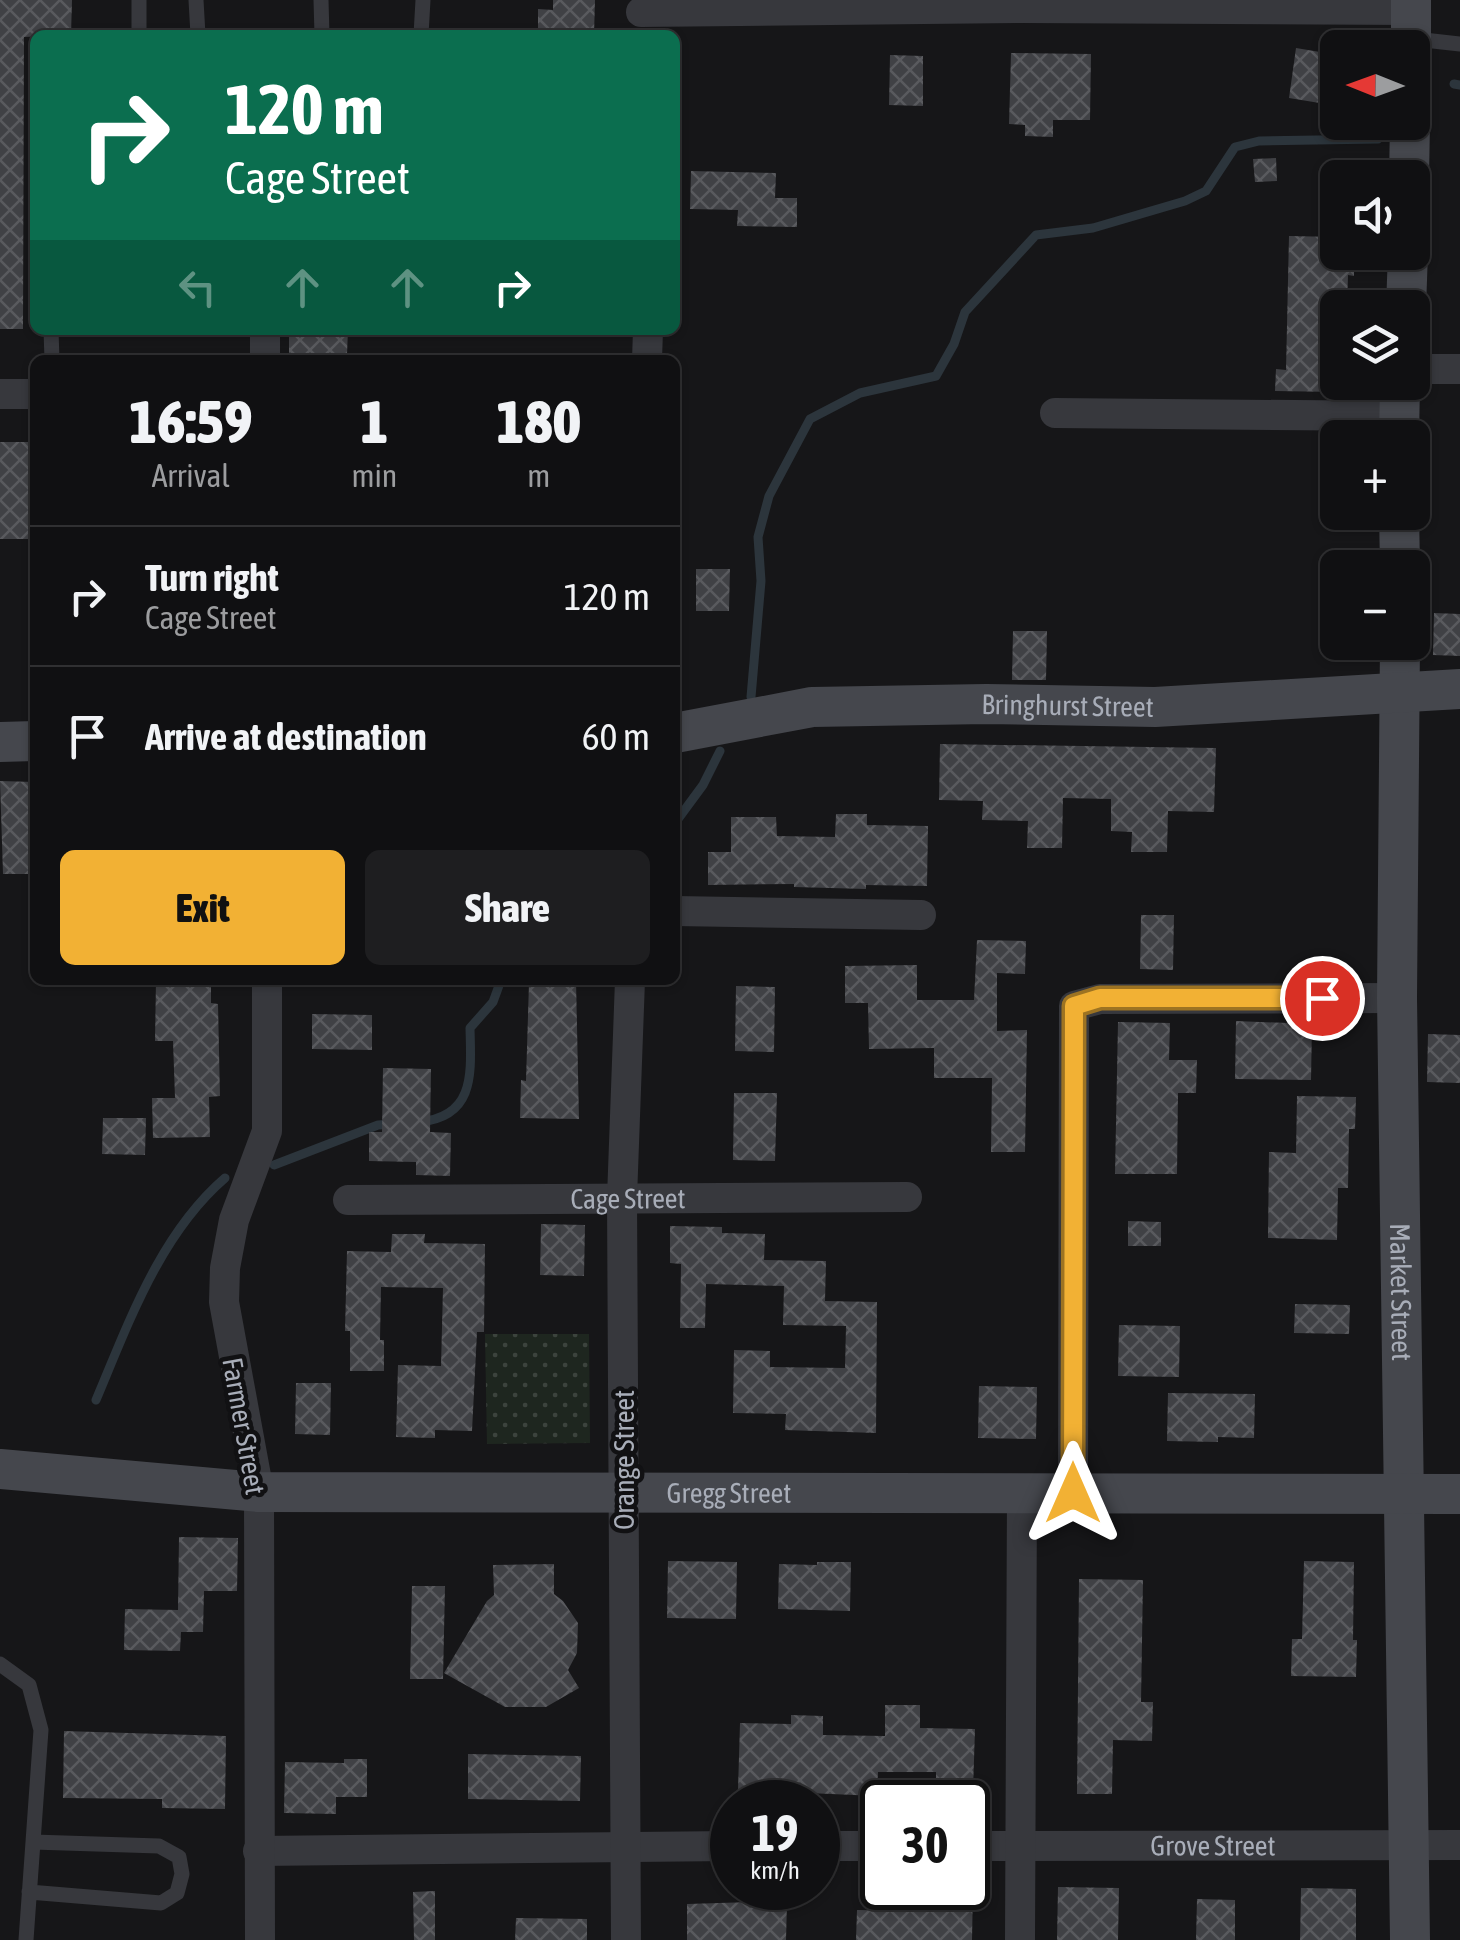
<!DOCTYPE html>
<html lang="en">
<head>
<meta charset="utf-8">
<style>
	:root { --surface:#101012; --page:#1e1e20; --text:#f1f3f6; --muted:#9c9d9f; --line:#303032; --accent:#f2b134 }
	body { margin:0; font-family:"Asap Condensed",sans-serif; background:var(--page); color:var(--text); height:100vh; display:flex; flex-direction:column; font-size:38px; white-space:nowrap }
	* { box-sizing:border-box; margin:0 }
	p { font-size:32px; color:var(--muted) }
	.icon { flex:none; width:55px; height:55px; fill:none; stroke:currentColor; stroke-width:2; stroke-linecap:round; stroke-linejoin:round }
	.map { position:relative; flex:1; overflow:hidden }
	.sheet { position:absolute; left:30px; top:355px; width:650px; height:630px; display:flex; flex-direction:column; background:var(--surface); border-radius:15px; box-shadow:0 2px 8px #0004,0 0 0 2px var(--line) }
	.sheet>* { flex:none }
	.hud { position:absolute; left:30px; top:30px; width:650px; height:305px; border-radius:15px; box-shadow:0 2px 8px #0004,0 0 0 2px var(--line); background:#0b6e4f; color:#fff; overflow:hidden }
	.needle { width:65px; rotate:271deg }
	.controls { position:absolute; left:1320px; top:30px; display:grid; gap:20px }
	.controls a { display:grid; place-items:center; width:110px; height:110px; border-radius:15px; background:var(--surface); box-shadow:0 2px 8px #0004,0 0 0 2px var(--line); font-size:50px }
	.speed { position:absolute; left:710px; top:1780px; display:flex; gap:20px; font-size:50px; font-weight:700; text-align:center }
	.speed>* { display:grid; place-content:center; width:130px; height:130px; border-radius:50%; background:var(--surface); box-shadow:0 2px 8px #0004,0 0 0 2px var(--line); line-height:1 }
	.speed small { font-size:25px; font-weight:400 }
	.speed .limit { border:5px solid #111; border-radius:15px; background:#fff; color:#111 }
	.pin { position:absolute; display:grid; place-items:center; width:85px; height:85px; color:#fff; margin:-42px; border:5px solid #fff; border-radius:50%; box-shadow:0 2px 10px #0007 }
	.me { position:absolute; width:110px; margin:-55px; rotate:0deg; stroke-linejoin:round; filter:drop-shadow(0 0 8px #0008) }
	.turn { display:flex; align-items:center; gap:35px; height:210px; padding:0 30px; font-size:45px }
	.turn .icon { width:130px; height:130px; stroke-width:2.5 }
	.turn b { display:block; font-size:70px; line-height:85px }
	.lanes { display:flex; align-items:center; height:95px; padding:0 30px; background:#0003; justify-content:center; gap:50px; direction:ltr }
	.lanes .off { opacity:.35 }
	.eta { display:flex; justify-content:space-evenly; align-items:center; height:170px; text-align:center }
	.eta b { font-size:60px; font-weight:800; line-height:70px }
	.cta { display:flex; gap:20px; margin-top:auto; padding:20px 30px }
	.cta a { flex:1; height:115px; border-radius:15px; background:var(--accent); color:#111; font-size:40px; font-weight:800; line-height:115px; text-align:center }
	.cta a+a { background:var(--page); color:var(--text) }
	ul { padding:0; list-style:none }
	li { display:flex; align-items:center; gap:30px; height:140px; padding:0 30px; border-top:2px solid var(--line) }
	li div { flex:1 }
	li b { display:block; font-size:38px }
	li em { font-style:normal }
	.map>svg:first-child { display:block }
</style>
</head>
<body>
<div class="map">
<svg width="1460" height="1940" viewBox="0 0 1460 1940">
	<defs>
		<pattern id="grass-dots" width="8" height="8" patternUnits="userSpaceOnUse" patternTransform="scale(2.5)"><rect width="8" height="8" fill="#1e261f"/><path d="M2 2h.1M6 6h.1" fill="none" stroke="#3c433d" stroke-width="1.8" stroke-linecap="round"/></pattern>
		<pattern id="building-cross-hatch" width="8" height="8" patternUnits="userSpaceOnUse" patternTransform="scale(2.5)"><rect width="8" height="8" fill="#404145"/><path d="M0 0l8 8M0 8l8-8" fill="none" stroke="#595a5e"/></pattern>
	</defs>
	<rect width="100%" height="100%" fill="#161618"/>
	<path fill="url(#grass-dots)" d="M 485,1334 L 589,1334 L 590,1443 L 487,1444 Z"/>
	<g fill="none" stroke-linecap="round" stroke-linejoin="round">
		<path stroke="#2c353c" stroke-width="9" d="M 1454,84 L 1460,85
			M 751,697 L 761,581 L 758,537 L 769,496 L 810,419 L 860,393 L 936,376 L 954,344 L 965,312 L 1036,235 L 1093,228 L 1185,201 L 1206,191 L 1235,147 L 1259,141 L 1378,139
			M 675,823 L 703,785 L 720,751
			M 419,1122 C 476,1117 471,1072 470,1028 L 493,1002 L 501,980
			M 274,1165 L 378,1125 L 394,1124
			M 96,1400 C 129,1322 160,1234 225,1178"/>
	</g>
	<path fill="url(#building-cross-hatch)" d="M 0,0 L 72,0 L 71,35 L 24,37 L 23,329 L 0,329 Z
		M 553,0 L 595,0 L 594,35 L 538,35 L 538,9 L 553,10 Z
		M 1296,48 L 1338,55 L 1338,106 L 1289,98 Z
		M 1011,53 L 1091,54 L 1090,120 L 1053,120 L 1053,137 L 1025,136 L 1025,125 L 1009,124 Z
		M 890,55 L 923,56 L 923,106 L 889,105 Z
		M 1276,158 L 1277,181 L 1255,182 L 1253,159 Z
		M 691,171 L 776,173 L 775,198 L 797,198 L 797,227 L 737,226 L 738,210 L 690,209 Z
		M 1289,236 L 1338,237 L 1338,252 L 1354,252 L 1354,276 L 1348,275 L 1347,308 L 1338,308 L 1338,392 L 1275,391 L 1276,369 L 1286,370 Z
		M 289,330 L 348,330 L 347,354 L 289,353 Z
		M 0,442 L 35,442 L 35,539 L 0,539 Z
		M 696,569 L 730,569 L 729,611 L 696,611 Z
		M 1434,613 L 1460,614 L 1460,656 L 1433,655 Z
		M 1013,631 L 1047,631 L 1046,680 L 1012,680 Z
		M 940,744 L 1216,748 L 1214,812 L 1168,811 L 1167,852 L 1131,852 L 1132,832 L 1111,831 L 1111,799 L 1063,798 L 1062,848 L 1027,848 L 1028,821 L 982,820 L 983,801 L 939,800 Z
		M 0,781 L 35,782 L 35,874 L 3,874 Z
		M 836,814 L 867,814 L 867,825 L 928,826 L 927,886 L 866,885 L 866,889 L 794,887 L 794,884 L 708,885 L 708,852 L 731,852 L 731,817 L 776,817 L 777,836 L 835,837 Z
		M 1141,915 L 1174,915 L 1173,970 L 1140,969 Z
		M 977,940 L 1026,941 L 1025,974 L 997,973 L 997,1031 L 1027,1030 L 1025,1152 L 991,1152 L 992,1078 L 934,1078 L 934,1048 L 869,1049 L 868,1003 L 845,1003 L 845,966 L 917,965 L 917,1000 L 974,1000 Z
		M 156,980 L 211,980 L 211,1003 L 218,1004 L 220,1096 L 209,1097 L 210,1137 L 153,1138 L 152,1098 L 175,1098 L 173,1041 L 155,1041 Z
		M 547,980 L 576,980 L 579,1119 L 520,1118 L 521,1080 L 526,1081 L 529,983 L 547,984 Z
		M 736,986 L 775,987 L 774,1052 L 735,1051 Z
		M 312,1014 L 372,1015 L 372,1050 L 312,1049 Z
		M 1236,1021 L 1312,1024 L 1311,1080 L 1235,1079 Z
		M 1118,1022 L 1170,1023 L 1169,1060 L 1197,1060 L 1196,1093 L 1178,1093 L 1177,1174 L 1115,1174 Z
		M 1428,1034 L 1460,1035 L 1460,1083 L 1427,1082 Z
		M 383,1068 L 431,1069 L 430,1132 L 451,1133 L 450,1176 L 416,1175 L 416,1162 L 369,1161 L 369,1132 L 382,1132 Z
		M 734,1093 L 777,1093 L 775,1161 L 733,1160 Z
		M 1297,1096 L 1356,1097 L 1355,1129 L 1349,1129 L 1348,1188 L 1338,1188 L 1337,1240 L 1268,1238 L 1269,1152 L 1296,1153 Z
		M 103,1118 L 146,1118 L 145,1155 L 102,1154 Z
		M 1128,1221 L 1161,1222 L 1161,1246 L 1128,1246 Z
		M 541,1224 L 585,1225 L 584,1276 L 540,1275 Z
		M 670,1226 L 722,1227 L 722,1233 L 765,1234 L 764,1260 L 826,1261 L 825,1301 L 877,1302 L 876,1433 L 785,1430 L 786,1414 L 733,1413 L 734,1350 L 770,1351 L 770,1367 L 845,1368 L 846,1326 L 783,1325 L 784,1286 L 706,1284 L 705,1328 L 680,1328 L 681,1264 L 670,1263 Z
		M 392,1234 L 425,1234 L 424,1243 L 485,1244 L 484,1332 L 477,1332 L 472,1431 L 435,1430 L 435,1438 L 396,1437 L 398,1365 L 441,1366 L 443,1288 L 381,1287 L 380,1340 L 384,1340 L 384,1371 L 350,1371 L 350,1331 L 345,1331 L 347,1251 L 391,1252 Z
		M 1295,1304 L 1350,1305 L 1349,1334 L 1294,1333 Z
		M 1119,1325 L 1180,1326 L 1179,1377 L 1118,1376 Z
		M 296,1383 L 331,1383 L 330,1435 L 295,1434 Z
		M 979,1386 L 1037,1387 L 1036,1439 L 978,1438 Z
		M 1168,1393 L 1255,1394 L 1254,1438 L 1218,1437 L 1218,1442 L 1167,1441 Z
		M 179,1537 L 238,1538 L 237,1591 L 204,1591 L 203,1632 L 181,1632 L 180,1651 L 124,1650 L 125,1609 L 178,1610 Z
		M 668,1561 L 737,1562 L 736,1619 L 667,1618 Z
		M 1304,1561 L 1354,1562 L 1353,1640 L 1357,1640 L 1356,1677 L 1291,1676 L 1292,1639 L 1302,1639 Z
		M 817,1562 L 851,1562 L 850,1611 L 778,1609 L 779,1564 L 817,1565 Z
		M 554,1564 L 554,1594 L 563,1601 L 578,1623 L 577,1653 L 568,1670 L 579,1688 L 546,1707 L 505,1707 L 444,1673 L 487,1601 L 494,1595 L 493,1565 Z
		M 1079,1579 L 1143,1580 L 1141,1702 L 1153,1702 L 1152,1741 L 1113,1740 L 1112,1794 L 1077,1794 Z
		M 412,1586 L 445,1586 L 443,1679 L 410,1679 Z
		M 885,1705 L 920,1705 L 920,1728 L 975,1729 L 973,1791 L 936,1790 L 936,1772 L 878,1772 L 877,1796 L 738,1790 L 740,1723 L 791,1724 L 791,1715 L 823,1716 L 823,1735 L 885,1736 Z
		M 64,1731 L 226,1736 L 225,1809 L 162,1808 L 162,1799 L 63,1798 Z
		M 468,1754 L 581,1756 L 580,1801 L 468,1799 Z
		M 344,1759 L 367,1759 L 367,1797 L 336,1797 L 336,1814 L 284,1813 L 285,1762 L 344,1763 Z
		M 1058,1887 L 1119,1888 L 1118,1940 L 1057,1940 Z
		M 929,1888 L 973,1888 L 972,1940 L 856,1940 L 857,1910 L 929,1911 Z
		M 1301,1888 L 1356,1889 L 1356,1940 L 1300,1940 Z
		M 435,1891 L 435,1940 L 414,1940 L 413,1892 Z
		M 1197,1899 L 1235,1900 L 1235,1940 L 1196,1940 Z
		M 751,1902 L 787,1903 L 786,1940 L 687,1940 L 687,1904 Z
		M 516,1918 L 587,1919 L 587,1940 L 515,1940 Z"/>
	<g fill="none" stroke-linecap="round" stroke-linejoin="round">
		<path stroke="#37383d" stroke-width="15" d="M 139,0 L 139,35
			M 196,0 L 198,35
			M 321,0 L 322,35
			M 421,35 L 423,0
			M 1415,39 L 1460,44
			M 51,330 L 52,360
			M 0,1664 L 29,1685 L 41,1730 L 26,1940
			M 29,1892 L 161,1903 L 177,1893 L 182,1874 L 179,1857 L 159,1846 L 33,1842"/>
		<g stroke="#37383d" stroke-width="30">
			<path d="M 641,12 L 1022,8 L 1411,10"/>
			<path d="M 265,360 L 265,330"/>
			<path d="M 647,360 L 648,330"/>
			<path d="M 1412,369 L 1460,369"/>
			<path d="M 0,394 L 35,394"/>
			<path d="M 1055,413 L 1399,416"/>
			<path d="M 675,911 L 921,915"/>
			<path id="s1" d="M 348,1200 L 907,1197"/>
			<path d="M 1073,1493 L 1074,1006 L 1100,999 L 1397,998"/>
			<path d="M 818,1846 L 882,1846"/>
			<path id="s2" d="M 968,1846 L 1460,1845"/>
			<path d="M 258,1851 L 732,1846"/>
			<path d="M 260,1940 L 259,1492 L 224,1302 L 225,1268 L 234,1220 L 267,1131 L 267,980"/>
			<path d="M 626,1940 L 622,1198 L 630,980"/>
			<path d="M 1020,1940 L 1022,1493"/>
		</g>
		<g stroke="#45474d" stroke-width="40">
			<path d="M 1411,48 L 1411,0"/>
			<path d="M 1409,178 L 1410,122"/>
			<path d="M 1406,308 L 1408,252"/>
			<path d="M 1399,438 L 1400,382"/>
			<path d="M 1399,512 L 1400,568"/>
			<path id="s3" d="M 1400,642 L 1397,998 L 1410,1940"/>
			<path id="s4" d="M 675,733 L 812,707 L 986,704 L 1155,707 L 1460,689"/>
			<path d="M 0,742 L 35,741"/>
			<path id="s5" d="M 0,1469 L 259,1492 L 1460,1494"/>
		</g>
	</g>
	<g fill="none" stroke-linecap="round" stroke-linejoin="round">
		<defs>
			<path id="route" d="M 1073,1493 L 1074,1006 L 1100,998 L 1322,998"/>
		</defs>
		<use href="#route" stroke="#9d7322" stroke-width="25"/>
		<use href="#route" stroke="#f2b134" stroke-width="18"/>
	</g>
	<g text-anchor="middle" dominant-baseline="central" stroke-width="9" stroke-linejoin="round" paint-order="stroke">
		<g font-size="28" fill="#a8adb8" stroke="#111113">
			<text stroke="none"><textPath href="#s4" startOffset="395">Bringhurst Street</textPath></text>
			<text stroke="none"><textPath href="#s1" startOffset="280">Cage Street</textPath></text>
			<text stroke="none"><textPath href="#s3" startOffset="650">Market Street</textPath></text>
			<text transform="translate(244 1426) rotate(80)">Farmer Street</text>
			<text transform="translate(624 1460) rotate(-90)">Orange Street</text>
			<text stroke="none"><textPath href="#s5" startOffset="730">Gregg Street</textPath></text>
			<text stroke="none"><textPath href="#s2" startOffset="245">Grove Street</textPath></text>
		</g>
	</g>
</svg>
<div class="controls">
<a><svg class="needle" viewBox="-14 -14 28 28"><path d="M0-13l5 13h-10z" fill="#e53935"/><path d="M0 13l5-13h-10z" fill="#9c9d9f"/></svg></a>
<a><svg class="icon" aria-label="sound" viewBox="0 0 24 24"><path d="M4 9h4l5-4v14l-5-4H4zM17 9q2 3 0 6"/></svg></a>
<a><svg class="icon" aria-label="layers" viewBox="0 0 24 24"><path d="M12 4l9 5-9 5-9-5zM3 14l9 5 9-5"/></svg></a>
<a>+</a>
<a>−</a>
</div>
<div class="speed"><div>19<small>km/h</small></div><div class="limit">30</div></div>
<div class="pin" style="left:1322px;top:998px;background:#d93025"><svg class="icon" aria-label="arrive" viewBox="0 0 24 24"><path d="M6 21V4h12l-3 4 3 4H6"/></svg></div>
<svg class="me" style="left:1073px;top:1493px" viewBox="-20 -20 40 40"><path d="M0-17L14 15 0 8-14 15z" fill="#f2b134" stroke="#fff" stroke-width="4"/></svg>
<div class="hud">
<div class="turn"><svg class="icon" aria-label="right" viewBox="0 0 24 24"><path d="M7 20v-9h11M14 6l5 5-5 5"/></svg><div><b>120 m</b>Cage Street</div></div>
<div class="lanes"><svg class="icon off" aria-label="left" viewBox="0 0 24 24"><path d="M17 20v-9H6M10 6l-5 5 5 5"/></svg><svg class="icon off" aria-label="ahead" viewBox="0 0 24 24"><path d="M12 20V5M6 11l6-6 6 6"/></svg><svg class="icon off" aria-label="ahead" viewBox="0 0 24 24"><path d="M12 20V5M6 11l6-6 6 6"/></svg><svg class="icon" aria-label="right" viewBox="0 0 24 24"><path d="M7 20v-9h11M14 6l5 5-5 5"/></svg></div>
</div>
<section class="sheet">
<div class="eta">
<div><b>16:59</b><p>Arrival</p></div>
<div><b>1</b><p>min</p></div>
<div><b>180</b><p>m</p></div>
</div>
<ul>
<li><svg class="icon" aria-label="right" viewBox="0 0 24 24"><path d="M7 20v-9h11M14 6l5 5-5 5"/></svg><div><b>Turn right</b><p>Cage Street</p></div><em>120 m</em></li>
<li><svg class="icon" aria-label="arrive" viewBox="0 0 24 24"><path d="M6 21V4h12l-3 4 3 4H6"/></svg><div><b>Arrive at destination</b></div><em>60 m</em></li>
</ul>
<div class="cta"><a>Exit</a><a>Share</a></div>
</section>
</div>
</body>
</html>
